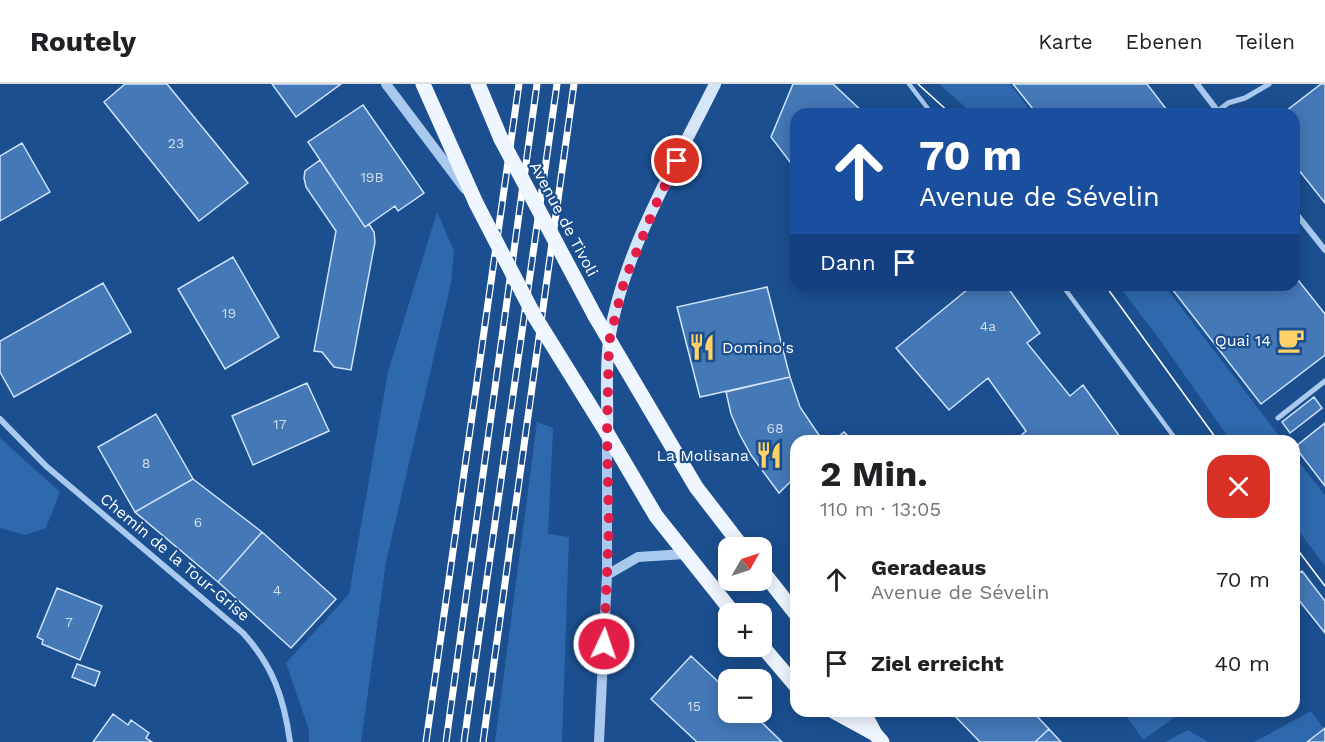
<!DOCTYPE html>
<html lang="de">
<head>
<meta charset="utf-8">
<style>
	:root { --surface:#fff; --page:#f2f2f2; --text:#202124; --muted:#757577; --line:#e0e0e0 }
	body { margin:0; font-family:"Work Sans",sans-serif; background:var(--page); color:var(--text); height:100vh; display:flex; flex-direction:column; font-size:22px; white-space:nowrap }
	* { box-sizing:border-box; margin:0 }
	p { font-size:20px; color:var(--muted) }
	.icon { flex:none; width:33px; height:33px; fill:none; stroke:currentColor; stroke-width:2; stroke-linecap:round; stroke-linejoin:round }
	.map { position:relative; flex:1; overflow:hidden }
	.drawer { position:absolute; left:790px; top:351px; width:510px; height:282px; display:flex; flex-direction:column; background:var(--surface); border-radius:18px; box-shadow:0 3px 15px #0003 }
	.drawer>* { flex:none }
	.banner { position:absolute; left:790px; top:24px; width:510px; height:183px; border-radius:18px; box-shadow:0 3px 15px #0003; background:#1a4fa0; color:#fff; overflow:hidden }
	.needle { width:39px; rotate:51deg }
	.fabs { position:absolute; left:718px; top:453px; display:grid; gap:12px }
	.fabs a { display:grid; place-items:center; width:54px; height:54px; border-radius:12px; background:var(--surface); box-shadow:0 3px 15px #0003; font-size:30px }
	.pin { position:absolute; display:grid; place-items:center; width:51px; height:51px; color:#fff; margin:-26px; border:3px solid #fff; border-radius:50%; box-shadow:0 2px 6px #0007 }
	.me { position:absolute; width:66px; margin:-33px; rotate:3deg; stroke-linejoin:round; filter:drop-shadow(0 0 4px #0008) }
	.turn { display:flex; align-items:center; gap:21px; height:126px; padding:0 30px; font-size:27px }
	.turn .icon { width:78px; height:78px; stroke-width:2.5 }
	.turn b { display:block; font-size:42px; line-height:51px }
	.then { display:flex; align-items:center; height:57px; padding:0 30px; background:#0003; gap:12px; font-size:22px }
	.round { display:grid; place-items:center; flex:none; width:63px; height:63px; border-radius:18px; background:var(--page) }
	.overview { display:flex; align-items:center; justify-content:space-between; height:102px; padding:0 30px }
	h1 { font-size:36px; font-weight:700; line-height:45px }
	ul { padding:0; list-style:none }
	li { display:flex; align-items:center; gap:18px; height:84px; padding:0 30px }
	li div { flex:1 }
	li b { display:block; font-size:22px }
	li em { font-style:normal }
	header { display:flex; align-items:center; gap:36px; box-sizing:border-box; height:84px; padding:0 30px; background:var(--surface); border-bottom:2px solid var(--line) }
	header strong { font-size:28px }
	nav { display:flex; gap:33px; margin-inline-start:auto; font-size:21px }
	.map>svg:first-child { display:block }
</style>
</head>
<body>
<header>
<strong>Routely</strong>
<nav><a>Karte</a><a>Ebenen</a><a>Teilen</a></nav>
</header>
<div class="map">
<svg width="1325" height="658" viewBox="0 0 1325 658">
	<rect width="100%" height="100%" fill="#1b4f8f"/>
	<path fill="#2e69ad" d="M 939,0 L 1010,0 L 1033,30 L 973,30 Z
		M 437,128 L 454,167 L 451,199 L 386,478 L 361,658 L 309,658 L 309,646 L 286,579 L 349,510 L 388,288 Z
		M 1118,201 L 1164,201 L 1283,357 L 1231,357 L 1157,252 Z
		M 537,338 L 553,344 L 548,450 L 569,453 L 562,658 L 495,658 Z
		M 0,354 L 60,408 L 46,444 L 25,451 L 0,444 Z
		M 1294,372 L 1325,411 L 1325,482 L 1295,442 Z
		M 1123,627 L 1183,627 L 1143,656 Z
		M 1311,627 L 1324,645 L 1305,658 L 1254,658 Z
		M 1188,646 L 1208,658 L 1165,658 Z"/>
	<path fill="#4478b7" stroke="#cfe3fa" stroke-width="1.5" d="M 125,0 L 167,0 L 248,99 L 199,137 L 104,18 Z
		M 272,0 L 341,0 L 296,33 Z
		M 793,0 L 833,0 L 865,30 L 796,30 L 796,86 L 771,53 Z
		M 1013,0 L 1147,0 L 1170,30 L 1037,30 Z
		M 1321,0 L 1325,0 L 1325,119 L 1294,80 L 1294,30 L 1282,30 Z
		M 363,21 L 424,109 L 398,127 L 395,122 L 365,143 L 308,58 Z
		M 22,59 L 50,108 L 0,137 L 0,72 Z
		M 320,76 L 365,143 L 369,140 L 374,148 L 375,158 L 351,286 L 334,283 L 322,268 L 314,267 L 336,147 L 306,103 L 304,94 L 305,87 Z
		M 233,173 L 279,253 L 225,285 L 178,205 Z
		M 1294,191 L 1325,230 L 1325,271 L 1261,320 L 1169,201 L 1294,201 Z
		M 103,199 L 131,248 L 14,313 L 0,288 L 0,257 Z
		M 973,201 L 1006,201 L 1040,249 L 1027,259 L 1070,312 L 1083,301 L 1123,357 L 1015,357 L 1026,347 L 988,294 L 949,326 L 896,264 Z
		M 767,203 L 790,293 L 700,313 L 677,223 Z
		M 790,293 L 800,323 L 823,357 L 796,357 L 796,392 L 779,409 L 751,371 L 740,351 L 731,330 L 726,308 Z
		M 307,299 L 329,347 L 253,381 L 232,332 Z
		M 1314,313 L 1322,324 L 1290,349 L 1282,338 Z
		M 156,330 L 193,395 L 135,428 L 98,363 Z
		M 1325,339 L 1325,402 L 1295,363 Z
		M 844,348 L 853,357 L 833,357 Z
		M 193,395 L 262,448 L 218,498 L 135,428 Z
		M 262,448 L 336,515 L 291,564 L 218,498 Z
		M 1302,487 L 1325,517 L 1325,549 L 1294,510 L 1294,492 Z
		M 57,504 L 102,522 L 80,576 L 42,560 L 43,556 L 37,553 Z
		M 691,572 L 729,608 L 729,628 L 751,628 L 782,658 L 697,658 L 651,615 Z
		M 77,580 L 100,588 L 95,602 L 72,593 Z
		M 954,627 L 1032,627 L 1049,645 L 1035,658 L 980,658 L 952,629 Z
		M 113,630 L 128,641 L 131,636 L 149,649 L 146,654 L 152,658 L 93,658 Z
		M 1325,644 L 1325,658 L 1307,658 L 1324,645 Z
		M 1049,645 L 1061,658 L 1035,658 Z"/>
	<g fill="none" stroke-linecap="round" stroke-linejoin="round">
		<path stroke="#a9c9ee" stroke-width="4.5" d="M 909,0 L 932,30
			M 1062,201 L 1177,357"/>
		<path stroke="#a9c9ee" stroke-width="5" d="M 1218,27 L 1228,19 L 1245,14 L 1269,0
			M 1278,334 L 1325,297"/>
		<path stroke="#a9c9ee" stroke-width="6" d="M 1197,0 L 1220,30
			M 1294,127 L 1325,166
			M 0,335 L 46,382 L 243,549 C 273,582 284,614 290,658"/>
		<path stroke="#a9c9ee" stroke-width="10" d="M 386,0 L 465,105
			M 607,491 L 638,473 L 685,470
			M 599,658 L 607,491 L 607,352"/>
		<path stroke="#d6e6fa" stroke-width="12" d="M 607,349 C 608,319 605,287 609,257 C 622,169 676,79 715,0"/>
		<path stroke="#f0f6ff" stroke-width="15" d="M 423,0 L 476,119
			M 478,0 L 501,55
			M 595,232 L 696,403 L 743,464
			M 607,349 L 656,432 L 734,530
			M 762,487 L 796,530
			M 762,562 L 796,602
			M 833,627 L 875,650
			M 863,627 L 875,650 L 882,658"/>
		<path stroke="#fff" stroke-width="1.5" d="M 918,0 L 951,30
			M 1105,201 L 1218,357
			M 1294,461 L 1325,502"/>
		<defs>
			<path id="rail" d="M 426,658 L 519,0
				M 446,658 L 537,0
				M 464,658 L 557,0
				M 483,658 L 574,0"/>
		</defs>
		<use href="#rail" stroke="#fff" stroke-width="7"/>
		<use href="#rail" stroke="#1b4f8f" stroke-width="4.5" stroke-dasharray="14" stroke-linecap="butt"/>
		<path stroke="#f0f6ff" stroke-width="15" d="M 501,55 L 595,232
			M 476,119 L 535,233 L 607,349"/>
	</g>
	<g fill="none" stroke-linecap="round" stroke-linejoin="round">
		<path stroke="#e11d48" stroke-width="10" stroke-dasharray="0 18" d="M 604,560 L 609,443 L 607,349 L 609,258 L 624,198 L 657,118 L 677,77"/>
	</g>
	<defs>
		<symbol id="cafe-bare" viewBox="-9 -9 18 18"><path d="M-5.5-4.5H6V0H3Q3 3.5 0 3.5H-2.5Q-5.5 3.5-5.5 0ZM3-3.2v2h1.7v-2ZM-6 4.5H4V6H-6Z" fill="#ffd166" stroke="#1b4f8f" stroke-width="2.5" paint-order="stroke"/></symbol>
		<symbol id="restaurant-bare" viewBox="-9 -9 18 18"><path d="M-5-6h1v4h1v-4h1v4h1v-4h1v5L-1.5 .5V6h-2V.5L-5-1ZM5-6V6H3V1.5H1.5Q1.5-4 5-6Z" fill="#ffd166" stroke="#1b4f8f" stroke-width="2.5" paint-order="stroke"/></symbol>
	</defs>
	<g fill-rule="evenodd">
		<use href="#cafe-bare" x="1272" y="237" width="38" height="38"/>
		<use href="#restaurant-bare" x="683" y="244" width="38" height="38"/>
		<use href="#restaurant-bare" x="750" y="352" width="38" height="38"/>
	</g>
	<g text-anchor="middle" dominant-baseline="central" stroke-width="4.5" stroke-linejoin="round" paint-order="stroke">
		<g font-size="14" fill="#d0dded">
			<text x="176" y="59">23</text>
			<text x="372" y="93">19B</text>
			<text x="229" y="229">19</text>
			<text x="988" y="242">4a</text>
			<text x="280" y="340">17</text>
			<text x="775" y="344">68</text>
			<text x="146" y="379">8</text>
			<text x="198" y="438">6</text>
			<text x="277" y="506">4</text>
			<text x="69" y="538">7</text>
			<text x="694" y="622">15</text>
		</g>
		<g font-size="16" fill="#fff" stroke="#1b4f8f">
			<text transform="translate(564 135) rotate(62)">Avenue de Tivoli</text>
			<text transform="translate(175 473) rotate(40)">Chemin de la Tour-Grise</text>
		</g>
		<g font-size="16" fill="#fff" stroke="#1b4f8f" text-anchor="end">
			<text x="1271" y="256">Quai 14</text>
			<text x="722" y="263" text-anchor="start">Domino's</text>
			<text x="749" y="371">La Molisana</text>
		</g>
	</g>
</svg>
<div class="fabs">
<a><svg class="needle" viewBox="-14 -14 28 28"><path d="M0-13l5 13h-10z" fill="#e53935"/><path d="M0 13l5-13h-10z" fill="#757577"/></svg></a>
<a>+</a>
<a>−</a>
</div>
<div class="pin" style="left:677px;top:77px;background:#d93025"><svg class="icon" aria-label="arrive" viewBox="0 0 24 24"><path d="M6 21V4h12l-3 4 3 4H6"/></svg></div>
<svg class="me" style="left:604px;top:560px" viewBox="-20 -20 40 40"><circle r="17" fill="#e11d48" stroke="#fff" stroke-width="3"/><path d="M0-11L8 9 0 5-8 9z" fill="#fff"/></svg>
<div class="banner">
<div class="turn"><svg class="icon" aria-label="ahead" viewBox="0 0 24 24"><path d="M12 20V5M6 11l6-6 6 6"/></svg><div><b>70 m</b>Avenue de Sévelin</div></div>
<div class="then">Dann<svg class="icon" aria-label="arrive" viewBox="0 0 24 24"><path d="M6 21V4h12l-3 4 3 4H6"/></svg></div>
</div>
<section class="drawer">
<div class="overview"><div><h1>2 Min.</h1><p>110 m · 13:05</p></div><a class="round" style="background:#d93025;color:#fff"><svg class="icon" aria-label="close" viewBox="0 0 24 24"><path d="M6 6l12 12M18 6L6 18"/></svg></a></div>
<ul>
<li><svg class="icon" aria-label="ahead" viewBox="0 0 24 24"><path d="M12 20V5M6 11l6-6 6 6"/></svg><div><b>Geradeaus</b><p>Avenue de Sévelin</p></div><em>70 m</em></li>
<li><svg class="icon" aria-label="arrive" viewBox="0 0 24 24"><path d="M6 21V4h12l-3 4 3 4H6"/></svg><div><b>Ziel erreicht</b></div><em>40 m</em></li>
</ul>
</section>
</div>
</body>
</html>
